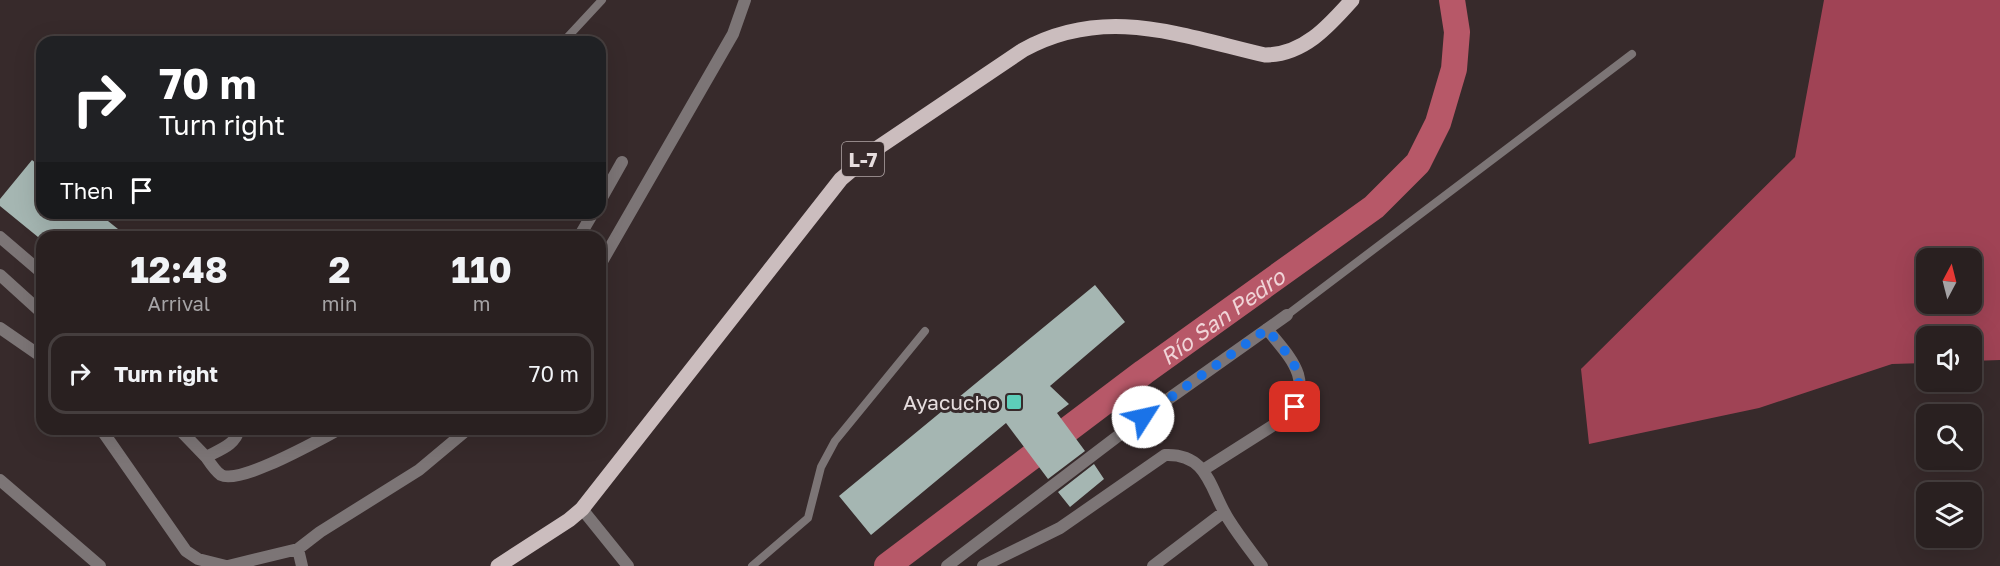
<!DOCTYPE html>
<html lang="en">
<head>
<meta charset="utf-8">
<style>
	:root { --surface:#292020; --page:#352d2d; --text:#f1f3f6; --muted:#a5a3a5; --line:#453e3e }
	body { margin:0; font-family:"Golos Text",sans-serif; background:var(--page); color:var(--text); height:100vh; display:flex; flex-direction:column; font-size:22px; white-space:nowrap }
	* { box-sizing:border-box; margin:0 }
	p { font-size:20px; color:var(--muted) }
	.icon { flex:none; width:33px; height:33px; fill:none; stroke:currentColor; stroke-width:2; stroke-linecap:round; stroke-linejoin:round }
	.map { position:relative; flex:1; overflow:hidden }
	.sheet { position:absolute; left:36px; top:231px; width:570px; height:204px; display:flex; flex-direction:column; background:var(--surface); border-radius:18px; box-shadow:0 6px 24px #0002,0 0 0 2px var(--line) }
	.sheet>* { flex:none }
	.banner { position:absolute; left:36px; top:36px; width:570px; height:183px; border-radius:18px; box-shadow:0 6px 24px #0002,0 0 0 2px var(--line); background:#202124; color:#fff; overflow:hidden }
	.needle { width:39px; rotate:7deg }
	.tools { position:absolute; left:1916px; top:248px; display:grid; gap:12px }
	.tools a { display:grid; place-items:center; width:66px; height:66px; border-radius:12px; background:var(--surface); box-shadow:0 6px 24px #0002,0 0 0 2px var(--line); font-size:30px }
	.pin { position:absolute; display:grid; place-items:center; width:51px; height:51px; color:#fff; margin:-26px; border-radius:12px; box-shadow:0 3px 9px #0006 }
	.me { position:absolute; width:66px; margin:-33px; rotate:55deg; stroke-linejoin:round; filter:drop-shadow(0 0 4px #0008) }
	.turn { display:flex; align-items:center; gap:21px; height:126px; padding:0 24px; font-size:27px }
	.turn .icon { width:78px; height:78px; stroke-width:2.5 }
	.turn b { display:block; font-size:42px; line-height:51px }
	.then { display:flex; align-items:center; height:57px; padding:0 24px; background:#0003; gap:12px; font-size:22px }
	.eta { display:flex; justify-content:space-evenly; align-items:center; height:102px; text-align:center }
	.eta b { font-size:36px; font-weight:700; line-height:42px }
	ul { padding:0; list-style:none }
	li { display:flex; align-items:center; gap:18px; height:81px; margin:0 12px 9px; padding:0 12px; border:3px solid var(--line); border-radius:18px }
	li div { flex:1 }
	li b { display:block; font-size:22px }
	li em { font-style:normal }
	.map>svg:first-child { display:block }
</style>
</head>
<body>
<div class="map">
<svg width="2000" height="566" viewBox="0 0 2000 566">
	<rect width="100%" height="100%" fill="#372a2b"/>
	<path fill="#a04355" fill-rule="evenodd" d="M 1824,0 L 2000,0 L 2000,360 L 1971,361 L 1971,336 L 1926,336 L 1926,363 L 1892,364 L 1759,408 L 1589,444 L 1581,369 L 1795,157 ZM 1926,258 L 1971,258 L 1971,303 L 1926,303 Z"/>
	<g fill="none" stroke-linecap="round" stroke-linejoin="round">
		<path stroke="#b75868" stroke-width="26" id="s1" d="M 887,566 L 1144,372 L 1374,207 L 1418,163 L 1438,123 L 1454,69 L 1457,32 L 1452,0"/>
	</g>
	<path fill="#a5b6b2" d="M 32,160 L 42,168 L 42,213 L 98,213 L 128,237 L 38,237 L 0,206 L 0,199 Z
		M 1095,285 L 1125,322 L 1050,386 L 1069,404 L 1057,413 L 1085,451 L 1048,479 L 1006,423 L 871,535 L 839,496 Z
		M 1094,464 L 1104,479 L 1070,507 L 1058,492 Z"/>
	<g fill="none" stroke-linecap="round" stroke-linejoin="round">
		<path stroke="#7c7576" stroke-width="8" d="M 563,42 L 602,0
			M 1287,315 L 1632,54
			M 752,566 L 808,518 L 821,467 L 835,441 L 925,331"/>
		<path stroke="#7c7576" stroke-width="12" d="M 600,201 L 622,162
			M 0,237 L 42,273
			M 579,237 L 593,213
			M 600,265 L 733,34 L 745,0
			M 0,275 L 42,313
			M 0,328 L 42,357
			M 101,429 L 186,551 L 198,559 L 226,566
			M 179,429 L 206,457 C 219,450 236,445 239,429
			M 206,457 C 210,463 216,472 221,475 C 241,485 320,439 340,429
			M 1203,470 L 1288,416 C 1315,379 1290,358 1267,329
			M 0,480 L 100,566
			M 582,509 L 628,566
			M 228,566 L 298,549
			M 302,566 L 298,549 L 320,532 L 419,470 L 468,429
			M 947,566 L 1143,417 L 1287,315
			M 983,566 L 1060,528 L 1165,455 C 1209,453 1210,491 1229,520 C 1239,536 1251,551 1262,566
			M 1153,566 L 1224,512"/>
		<path stroke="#cbbdbe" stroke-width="15" d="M 498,566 L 569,520 L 582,509 L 841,179 L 879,147 L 1023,50 C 1105,5 1179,35 1265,55 C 1303,55 1328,27 1352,0"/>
	</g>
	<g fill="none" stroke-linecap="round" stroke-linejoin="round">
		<path stroke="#1a73e8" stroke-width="10" stroke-dasharray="0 18" d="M 1143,417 L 1267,329 C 1289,357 1307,369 1295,407"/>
	</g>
	<rect fill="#5dceb9" stroke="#372a2b" stroke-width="2" x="1006" y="394" width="16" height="16" rx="3"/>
	<g text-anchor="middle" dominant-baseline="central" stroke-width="6" stroke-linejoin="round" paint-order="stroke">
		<rect fill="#372a2b" stroke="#b2a7a8" stroke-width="1.5" x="842" y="142" width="42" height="34" rx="4.5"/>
		<g font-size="20" font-weight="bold" fill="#e6ddde">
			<text x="863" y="159">L-7</text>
		</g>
		<g font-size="21" fill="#e6ddde" stroke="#372a2b" text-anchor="end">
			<text x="1000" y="402">Ayacucho</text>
		</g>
		<g font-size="22" font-style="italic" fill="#f0d4d7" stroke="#372a2b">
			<text stroke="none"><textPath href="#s1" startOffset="418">Río San Pedro</textPath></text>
		</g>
	</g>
</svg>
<div class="tools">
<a><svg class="needle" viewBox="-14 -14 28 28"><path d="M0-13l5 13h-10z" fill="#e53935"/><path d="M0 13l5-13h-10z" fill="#a5a3a5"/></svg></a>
<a><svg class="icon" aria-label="sound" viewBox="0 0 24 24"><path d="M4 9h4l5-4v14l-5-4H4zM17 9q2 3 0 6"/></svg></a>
<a><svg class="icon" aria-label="search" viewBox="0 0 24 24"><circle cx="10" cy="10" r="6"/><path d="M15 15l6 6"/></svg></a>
<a><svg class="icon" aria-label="layers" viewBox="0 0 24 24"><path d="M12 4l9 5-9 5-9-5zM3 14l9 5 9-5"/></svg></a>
</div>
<div class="pin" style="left:1295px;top:407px;background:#d93025"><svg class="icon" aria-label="arrive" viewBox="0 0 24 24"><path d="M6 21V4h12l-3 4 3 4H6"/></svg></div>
<svg class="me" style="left:1143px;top:417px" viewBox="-20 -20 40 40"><circle r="19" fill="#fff"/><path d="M0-13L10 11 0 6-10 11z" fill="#1a73e8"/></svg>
<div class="banner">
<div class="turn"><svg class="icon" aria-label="right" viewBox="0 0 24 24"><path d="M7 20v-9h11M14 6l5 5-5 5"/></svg><div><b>70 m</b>Turn right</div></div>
<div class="then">Then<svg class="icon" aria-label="arrive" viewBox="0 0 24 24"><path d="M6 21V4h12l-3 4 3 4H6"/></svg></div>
</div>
<section class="sheet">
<div class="eta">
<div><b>12:48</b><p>Arrival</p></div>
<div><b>2</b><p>min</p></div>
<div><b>110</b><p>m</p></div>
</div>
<ul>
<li><svg class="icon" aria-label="right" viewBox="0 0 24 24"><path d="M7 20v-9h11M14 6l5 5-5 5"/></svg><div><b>Turn right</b></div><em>70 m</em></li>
</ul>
</section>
</div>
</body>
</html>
